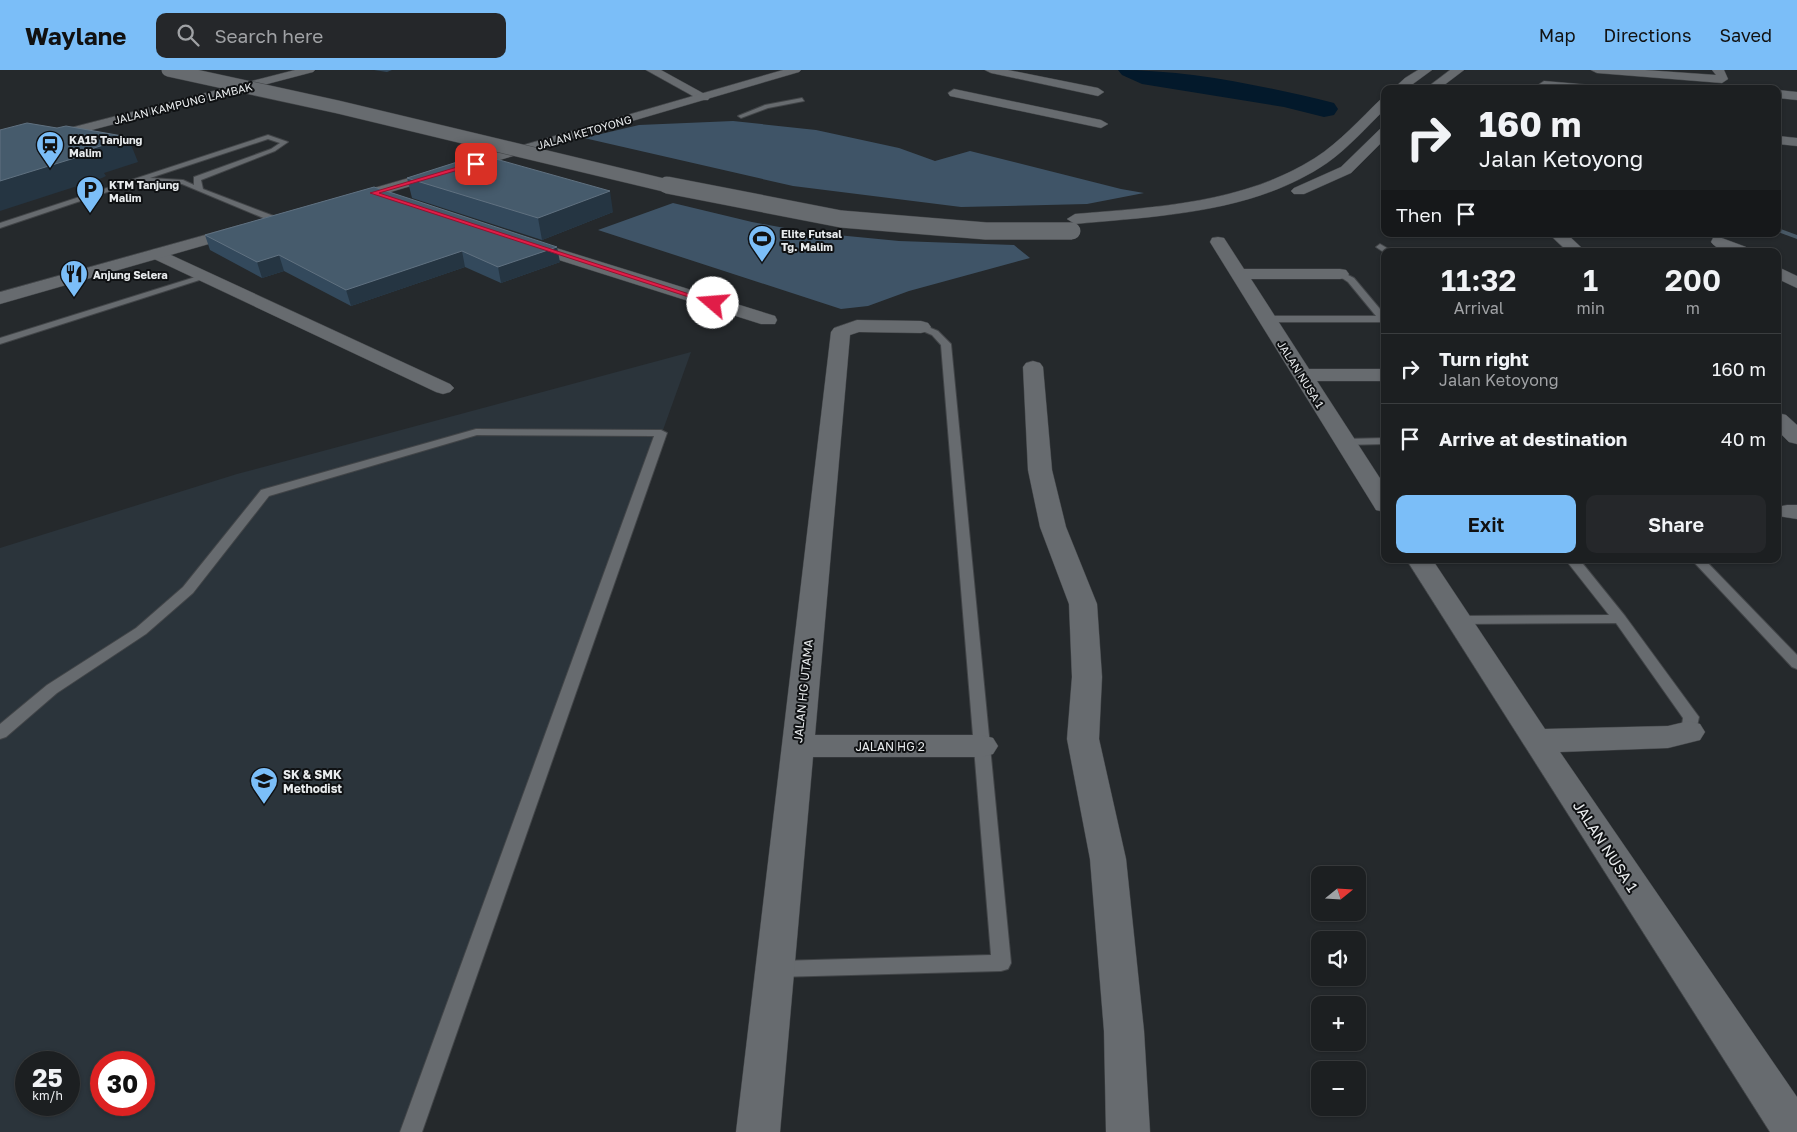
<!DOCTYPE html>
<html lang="en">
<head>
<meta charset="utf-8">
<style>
	:root { --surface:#1c1f21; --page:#25272a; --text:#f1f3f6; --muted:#a0a2a5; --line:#3a3d3f; --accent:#7bbef8 }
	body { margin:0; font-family:"Golos Text",sans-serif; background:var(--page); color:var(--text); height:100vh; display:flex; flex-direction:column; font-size:19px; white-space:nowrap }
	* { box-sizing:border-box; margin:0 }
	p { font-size:16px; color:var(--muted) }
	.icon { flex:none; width:28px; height:28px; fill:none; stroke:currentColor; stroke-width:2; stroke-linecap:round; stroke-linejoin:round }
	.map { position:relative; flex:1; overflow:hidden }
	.drawer { position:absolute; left:1381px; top:178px; width:400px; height:315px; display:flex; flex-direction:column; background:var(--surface); border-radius:10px; box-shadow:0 1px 4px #0004,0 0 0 1px var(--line) }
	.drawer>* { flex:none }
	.guide { position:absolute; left:1381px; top:15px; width:400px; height:152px; border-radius:10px; box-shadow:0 1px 4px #0004,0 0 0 1px var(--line); background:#1c1f21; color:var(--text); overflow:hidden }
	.needle { width:32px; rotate:72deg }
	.fabs { position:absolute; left:1311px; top:796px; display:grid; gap:10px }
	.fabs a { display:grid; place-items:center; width:55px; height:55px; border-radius:10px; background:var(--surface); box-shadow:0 1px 4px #0004,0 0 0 1px var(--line); font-size:25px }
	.speed { position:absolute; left:15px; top:981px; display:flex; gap:10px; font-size:25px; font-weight:700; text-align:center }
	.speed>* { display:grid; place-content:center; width:65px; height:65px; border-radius:50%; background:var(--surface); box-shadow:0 1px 4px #0004,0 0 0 1px var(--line); line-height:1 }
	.speed small { font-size:12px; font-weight:400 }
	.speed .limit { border:8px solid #d22; background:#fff; color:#111 }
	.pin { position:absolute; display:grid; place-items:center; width:42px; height:42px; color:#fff; margin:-21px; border-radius:10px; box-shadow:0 2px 8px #0006 }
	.me { position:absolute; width:55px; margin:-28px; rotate:288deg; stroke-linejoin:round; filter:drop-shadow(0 0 4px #0008) }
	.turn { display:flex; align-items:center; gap:18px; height:105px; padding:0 15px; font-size:22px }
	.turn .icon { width:65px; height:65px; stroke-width:2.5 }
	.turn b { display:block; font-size:35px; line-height:42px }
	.then { display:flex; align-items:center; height:48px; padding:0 15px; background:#0003; gap:10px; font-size:19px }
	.eta { display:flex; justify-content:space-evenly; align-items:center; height:85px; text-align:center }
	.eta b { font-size:30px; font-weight:600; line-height:35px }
	.action { display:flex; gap:10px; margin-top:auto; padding:10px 15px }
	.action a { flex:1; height:58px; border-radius:10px; background:var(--accent); color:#111; font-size:20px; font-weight:600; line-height:58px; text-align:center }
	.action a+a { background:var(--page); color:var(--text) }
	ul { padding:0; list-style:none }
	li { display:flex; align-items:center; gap:15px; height:70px; padding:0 15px; border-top:1px solid var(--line) }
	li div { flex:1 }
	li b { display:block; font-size:19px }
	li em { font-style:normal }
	header { display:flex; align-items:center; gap:30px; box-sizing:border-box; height:70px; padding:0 25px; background:var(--accent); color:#111 }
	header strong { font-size:24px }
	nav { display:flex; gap:28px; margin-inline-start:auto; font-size:18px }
	.search { width:350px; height:45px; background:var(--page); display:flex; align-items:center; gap:12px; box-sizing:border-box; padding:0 18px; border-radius:10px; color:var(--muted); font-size:19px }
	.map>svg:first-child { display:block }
</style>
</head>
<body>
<header>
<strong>Waylane</strong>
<div class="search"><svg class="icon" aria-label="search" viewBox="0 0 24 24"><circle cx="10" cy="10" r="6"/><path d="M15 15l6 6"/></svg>Search here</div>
<nav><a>Map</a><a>Directions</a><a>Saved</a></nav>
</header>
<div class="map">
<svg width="1797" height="1062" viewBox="0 0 1797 1062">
	<rect width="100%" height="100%" fill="#25292c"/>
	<path fill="#2b343b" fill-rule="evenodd" d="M 691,282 L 411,1062 L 0,1062 L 0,478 L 237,404 ZM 26,992 L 69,992 L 69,1035 L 26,1035 ZM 101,992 L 144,992 L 144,1035 L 101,1035 Z"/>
	<path fill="#3f5467" d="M 733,51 L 816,60 L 899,78 L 935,91 L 970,81 L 1121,119 L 1144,123 L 1087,134 L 961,137 L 793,116 L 584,68 L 639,55 Z
		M 673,133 L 752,152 L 806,162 L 899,171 L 1014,175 L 1030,188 L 909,221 L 868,236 L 841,239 L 598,160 Z"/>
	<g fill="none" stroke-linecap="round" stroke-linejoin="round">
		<path fill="#485865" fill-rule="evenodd" d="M 1778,158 L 1797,165 L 1797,169 L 1778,162 Z"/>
		<path fill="#03192b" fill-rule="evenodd" d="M 1118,0 C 1190,0 1264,16 1334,33 L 1338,39 L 1334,45 L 1324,47 L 1284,37 L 1142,14 L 1122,5 Z"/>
		<defs>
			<path id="lane" d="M 802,28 L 804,31 L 768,38 L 741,48 L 738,46 L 765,35 Z
				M 268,65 L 288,72 L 275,81 L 201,110 L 203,119 L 279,148 L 279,152 L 273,152 L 182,114 L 147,112 L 143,110 L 0,158 L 0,153 ZM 268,69 L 280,73 L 271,79 L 194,107 L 194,115 L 183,110 L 150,108 Z
				M 1380,174 L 1392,181 L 1385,183 L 1376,177 Z
				M 1340,201 L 1354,208 L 1385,245 L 1385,254 L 1381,252 L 1267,252 L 1262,249 L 1267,246 L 1376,246 L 1348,212 L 1336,204 Z
				M 205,204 L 212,206 L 0,274 L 0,268 Z
				M 921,254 L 938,261 L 951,274 L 1011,893 L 1008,899 L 1001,901 L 777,907 L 770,905 L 767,899 L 770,893 L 777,891 L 991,885 L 941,275 L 932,265 L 918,259 L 918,255 Z
				M 476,359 L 661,360 L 667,363 L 422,1062 L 400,1062 L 654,366 L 477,365 L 269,426 L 193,523 L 146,564 L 57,623 L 6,667 L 0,669 L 0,654 L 47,615 L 136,558 L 183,517 L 261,420 Z
				M 1385,368 L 1385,374 L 1345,375 L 1339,372 L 1345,369 Z
				M 1565,489 L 1579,489 L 1625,546 L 1696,643 L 1699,647 L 1695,666 L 1683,666 L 1681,662 L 1683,648 L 1616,553 L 1459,554 L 1452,550 L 1459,546 L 1609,545 Z
				M 1691,489 L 1704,489 L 1797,585 L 1797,599 L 1792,597 Z"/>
			<path id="street" d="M 295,0 L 315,0 L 313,2 L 0,84 L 0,76 Z
				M 646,0 L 661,0 L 710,27 L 708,30 L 700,30 Z
				M 985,0 L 1008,0 L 1098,18 L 1104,22 L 1098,26 L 991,3 Z
				M 1591,0 L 1645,0 L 1716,5 L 1712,0 L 1724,0 L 1728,9 L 1722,13 L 1597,3 Z
				M 1544,11 L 1591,15 L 1597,19 L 1532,19 Z
				M 954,19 L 1101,50 L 1108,54 L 1101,58 L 950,26 L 948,23 Z
				M 1778,20 L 1797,22 L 1797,30 L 1778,28 Z
				M 1778,66 L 1797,68 L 1797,76 L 1778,74 Z
				M 1549,164 L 1567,164 L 1585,181 L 1567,181 Z
				M 1218,167 L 1224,168 L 1244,199 L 1340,199 L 1346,200 L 1349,204 L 1346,208 L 1340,209 L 1251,209 L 1309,299 L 1385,299 L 1385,311 L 1317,311 L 1385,416 L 1385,442 L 1376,440 L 1373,435 L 1210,172 L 1212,168 Z
				M 1719,167 L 1746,177 L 1748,181 C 1736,182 1719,183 1711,172 L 1713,168 Z
				M 524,168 L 775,246 L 777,250 L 775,254 L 761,254 L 518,177 L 516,173 L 518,169 Z
				M 158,179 L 450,314 L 454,318 L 450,322 L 443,324 L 436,322 L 152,188 L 149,184 L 152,180 Z
				M 1778,197 L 1797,206 L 1797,218 L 1778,209 Z
				M 857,250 L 921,251 L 928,253 L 931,257 L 928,261 L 921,263 L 859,262 L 850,265 L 815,665 L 982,665 L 993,668 L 998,676 L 993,684 L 982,687 L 813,687 L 780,1062 L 736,1062 L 831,262 L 834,258 Z
				M 1033,291 L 1040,293 L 1043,297 L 1052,400 L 1066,457 L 1097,534 L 1102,607 L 1099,669 L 1126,789 L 1144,961 L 1150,1062 L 1106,1062 L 1104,961 L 1090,789 L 1067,669 L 1072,607 L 1069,534 L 1040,457 L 1028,400 L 1023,297 L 1026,293 Z
				M 1778,343 L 1786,345 L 1797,355 L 1797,374 L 1789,372 L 1778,361 Z
				M 1787,435 L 1797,435 L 1797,449 L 1778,446 L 1778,437 Z
				M 1406,489 L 1432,489 L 1545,659 L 1668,656 L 1689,651 L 1700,654 L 1705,662 L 1700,670 L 1668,678 L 1560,682 L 1797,1027 L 1797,1062 L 1770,1062 Z"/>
			<path id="secondary" d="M 783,0 L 801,0 L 799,2 L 353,133 L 348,135 L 340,130 L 343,127 Z
				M 1418,0 L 1432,0 L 1406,19 L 1393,19 L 1405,8 Z
				M 1450,0 L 1464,0 L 1439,19 L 1425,19 Z
				M 1385,28 L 1385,39 C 1366,58 1348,78 1327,93 C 1254,143 1159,146 1075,154 L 1067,149 L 1075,144 C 1157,137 1244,133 1315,88 C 1340,72 1360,49 1381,29 Z
				M 1385,58 L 1385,69 L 1351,103 L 1304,124 L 1294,124 L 1291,121 L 1294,118 L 1341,97 L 1380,59 Z
				M 241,155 L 247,157 L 249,160 L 247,163 L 0,234 L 0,222 Z"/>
		</defs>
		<use href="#lane" stroke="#424548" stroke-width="2"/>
		<use href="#street" stroke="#424548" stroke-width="1"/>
		<use href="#secondary" stroke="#424548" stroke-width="1"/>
		<use href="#lane" fill="#676b6f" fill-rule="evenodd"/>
		<use href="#street" fill="#676b6f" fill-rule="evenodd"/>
		<use href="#secondary" fill="#676b6f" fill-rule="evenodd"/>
		<defs>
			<path id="secondary-bridge-far1" d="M 168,0 L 338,37 L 672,117"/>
			<path id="secondary-bridge" d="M 667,115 L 841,149 L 986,161 L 1072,161"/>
		</defs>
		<use href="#secondary-bridge-far1" stroke="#424548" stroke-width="14" stroke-linecap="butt"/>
		<use href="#secondary-bridge" stroke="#424548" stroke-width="18" stroke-linecap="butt"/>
		<use href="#secondary-bridge-far1" stroke="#676b6f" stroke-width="13"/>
		<use href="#secondary-bridge" stroke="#676b6f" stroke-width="17"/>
	</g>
	<path fill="#33495c" d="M 374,0 L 392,0 L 387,2 Z
		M 407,108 L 613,142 L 542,170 L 412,128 Z
		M 374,117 L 560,192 L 501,213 L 465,197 L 351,236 L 284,201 L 262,208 L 210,180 L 205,165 Z"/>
	<path fill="#253542" d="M 128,67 L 138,92 L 104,103 L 106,106 L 102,108 L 0,141 L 0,111 L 88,80 Z
		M 610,121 L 613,142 L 542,170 L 538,148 Z
		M 557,177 L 560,192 L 501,213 L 498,197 Z
		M 462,181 L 465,197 L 351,236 L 346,220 Z
		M 279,185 L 284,201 L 262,208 L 257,192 Z"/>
	<path fill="#465b6c" stroke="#607180" d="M 27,53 L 57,58 L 66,56 L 128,67 L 88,80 L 95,81 L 91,83 L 0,111 L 0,60 Z
		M 476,86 L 485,86 L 610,121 L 538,148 L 407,108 Z
		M 374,117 L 557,177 L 498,197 L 462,181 L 346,220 L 279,185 L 257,192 L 205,165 Z"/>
	<path fill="#e11d48" stroke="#92132f" d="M 474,92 L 479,94 L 379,123 L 717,233 L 710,234 L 370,123 Z"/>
	<defs>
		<symbol id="station-pin" viewBox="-11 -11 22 30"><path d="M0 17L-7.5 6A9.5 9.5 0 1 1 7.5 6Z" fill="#7bbef8" stroke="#0f1113"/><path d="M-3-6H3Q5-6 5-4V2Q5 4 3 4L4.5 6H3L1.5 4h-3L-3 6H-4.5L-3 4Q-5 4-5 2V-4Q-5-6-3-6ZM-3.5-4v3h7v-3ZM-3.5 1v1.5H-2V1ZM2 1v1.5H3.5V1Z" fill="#111"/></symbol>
		<symbol id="parking-pin" viewBox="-11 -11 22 30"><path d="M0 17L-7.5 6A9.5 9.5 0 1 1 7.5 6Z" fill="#7bbef8" stroke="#0f1113"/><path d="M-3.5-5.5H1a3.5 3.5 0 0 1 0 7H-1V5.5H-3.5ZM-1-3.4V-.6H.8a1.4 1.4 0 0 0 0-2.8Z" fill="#111"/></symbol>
		<symbol id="stadium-pin" viewBox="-11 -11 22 30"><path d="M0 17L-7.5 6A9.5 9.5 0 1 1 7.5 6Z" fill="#7bbef8" stroke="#0f1113"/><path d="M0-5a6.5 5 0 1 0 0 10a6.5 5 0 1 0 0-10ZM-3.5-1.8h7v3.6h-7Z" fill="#111"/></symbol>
		<symbol id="restaurant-pin" viewBox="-11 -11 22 30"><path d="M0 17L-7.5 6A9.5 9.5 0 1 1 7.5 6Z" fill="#7bbef8" stroke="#0f1113"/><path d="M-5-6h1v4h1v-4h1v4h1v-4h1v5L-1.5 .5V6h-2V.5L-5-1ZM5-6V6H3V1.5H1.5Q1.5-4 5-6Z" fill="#111"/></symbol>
		<symbol id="school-pin" viewBox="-11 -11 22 30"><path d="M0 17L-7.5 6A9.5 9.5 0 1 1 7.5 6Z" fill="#7bbef8" stroke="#0f1113"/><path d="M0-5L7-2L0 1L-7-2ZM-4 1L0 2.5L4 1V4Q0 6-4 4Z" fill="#111"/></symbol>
	</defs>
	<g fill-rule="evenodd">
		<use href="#station-pin" x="34" y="59" width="32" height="43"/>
		<use href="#parking-pin" x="74" y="104" width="32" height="43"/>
		<use href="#stadium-pin" x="746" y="153" width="32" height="43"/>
		<use href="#restaurant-pin" x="58" y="188" width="32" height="43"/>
		<use href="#school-pin" x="248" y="695" width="32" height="43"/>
	</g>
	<g text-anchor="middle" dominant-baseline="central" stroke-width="4" stroke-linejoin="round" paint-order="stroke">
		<g font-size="11" fill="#e8ebed" stroke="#0f1113">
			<text transform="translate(183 33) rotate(-14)">JALAN KAMPUNG LAMBAK</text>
			<text transform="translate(584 62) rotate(-16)">JALAN KETOYONG</text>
			<text transform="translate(1301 304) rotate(58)">JALAN NUSA 1</text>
		</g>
		<g font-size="11" font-weight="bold" fill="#e8ebed" stroke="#0f1113" text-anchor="start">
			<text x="69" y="69">KA15 Tanjung<tspan x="69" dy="13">Malim</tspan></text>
			<text x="109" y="114">KTM Tanjung<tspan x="109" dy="13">Malim</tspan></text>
			<text x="781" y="163">Elite Futsal<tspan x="781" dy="13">Tg. Malim</tspan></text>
			<text x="93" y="204">Anjung Selera</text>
		</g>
		<g font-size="12" fill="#e8ebed" stroke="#0f1113">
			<text transform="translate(803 621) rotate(-84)">JALAN HG UTAMA</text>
			<text x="890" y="676">JALAN HG 2</text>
		</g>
		<g font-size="12" font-weight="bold" fill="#e8ebed" stroke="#0f1113" text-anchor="start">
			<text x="283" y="704">SK &amp; SMK<tspan x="283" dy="14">Methodist</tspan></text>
		</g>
		<g font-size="15" fill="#e8ebed" stroke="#0f1113">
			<text transform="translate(1606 776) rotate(57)">JALAN NUSA 1</text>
		</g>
	</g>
</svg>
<div class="fabs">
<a><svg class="needle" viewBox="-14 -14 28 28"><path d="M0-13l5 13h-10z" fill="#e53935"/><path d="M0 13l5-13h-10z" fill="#a0a2a5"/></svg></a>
<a><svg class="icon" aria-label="sound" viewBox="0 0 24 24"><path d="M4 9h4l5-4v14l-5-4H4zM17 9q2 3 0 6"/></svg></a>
<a>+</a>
<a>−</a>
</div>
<div class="speed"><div>25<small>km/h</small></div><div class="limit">30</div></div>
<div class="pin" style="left:476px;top:94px;background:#d93025"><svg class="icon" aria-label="arrive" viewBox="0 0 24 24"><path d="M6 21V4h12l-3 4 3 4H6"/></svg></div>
<svg class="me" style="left:713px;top:233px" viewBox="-20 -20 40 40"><circle r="19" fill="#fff"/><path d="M0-13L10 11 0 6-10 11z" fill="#e11d48"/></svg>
<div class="guide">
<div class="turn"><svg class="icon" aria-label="right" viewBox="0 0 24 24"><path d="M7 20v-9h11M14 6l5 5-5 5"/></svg><div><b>160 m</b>Jalan Ketoyong</div></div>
<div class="then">Then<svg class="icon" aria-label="arrive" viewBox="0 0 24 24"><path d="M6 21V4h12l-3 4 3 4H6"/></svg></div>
</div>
<section class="drawer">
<div class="eta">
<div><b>11:32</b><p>Arrival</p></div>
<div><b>1</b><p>min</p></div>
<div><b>200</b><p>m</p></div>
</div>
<ul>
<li><svg class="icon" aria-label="right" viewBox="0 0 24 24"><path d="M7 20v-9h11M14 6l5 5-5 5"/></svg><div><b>Turn right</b><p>Jalan Ketoyong</p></div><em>160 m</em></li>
<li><svg class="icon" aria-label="arrive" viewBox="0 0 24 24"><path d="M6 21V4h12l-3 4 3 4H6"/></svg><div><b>Arrive at destination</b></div><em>40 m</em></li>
</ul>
<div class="action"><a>Exit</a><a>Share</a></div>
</section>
</div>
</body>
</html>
